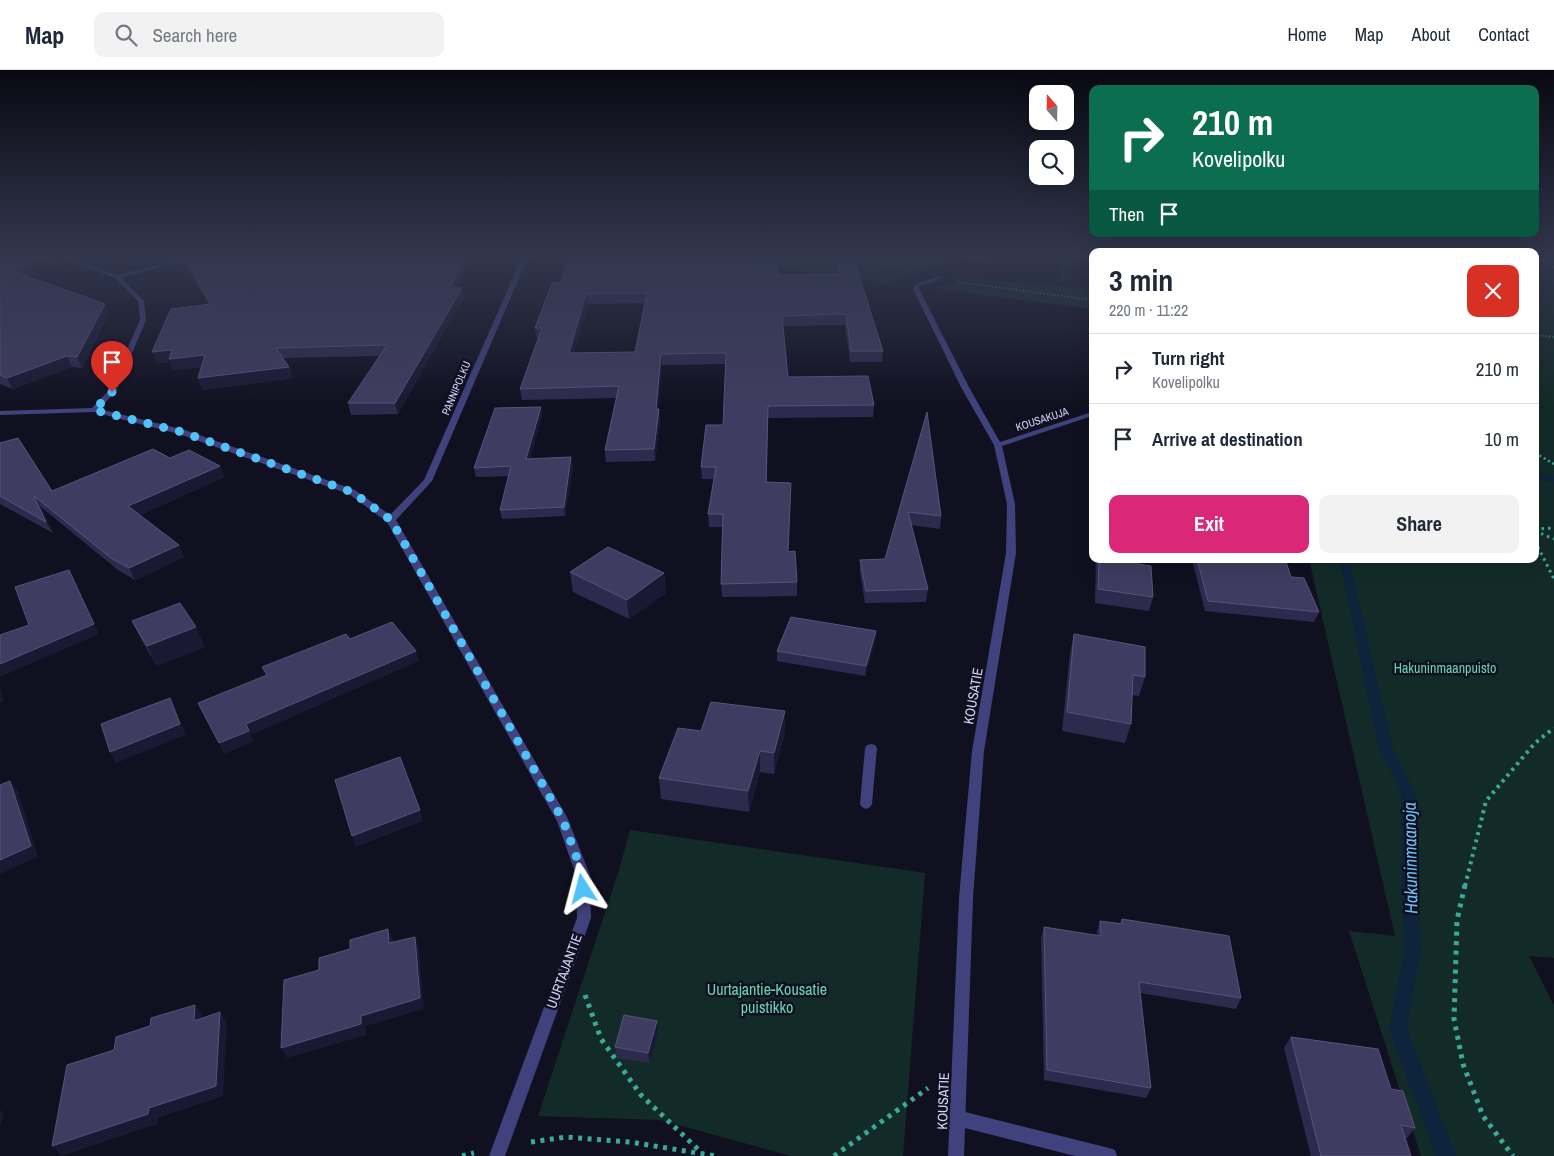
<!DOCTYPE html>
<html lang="en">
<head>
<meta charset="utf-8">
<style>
	:root { --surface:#fff; --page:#f2f2f3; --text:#1f2937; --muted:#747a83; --line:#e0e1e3; --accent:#db2777 }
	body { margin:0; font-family:"Archivo Narrow",sans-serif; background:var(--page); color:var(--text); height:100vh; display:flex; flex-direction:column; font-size:19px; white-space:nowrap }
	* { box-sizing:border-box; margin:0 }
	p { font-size:16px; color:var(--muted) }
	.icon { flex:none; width:28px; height:28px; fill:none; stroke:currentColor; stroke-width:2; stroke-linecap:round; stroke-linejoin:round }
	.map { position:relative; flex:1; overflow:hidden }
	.sheet { position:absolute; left:1089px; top:178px; width:450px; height:315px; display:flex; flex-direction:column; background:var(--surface); border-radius:10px; box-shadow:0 5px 20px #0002 }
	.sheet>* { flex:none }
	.hud { position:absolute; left:1089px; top:15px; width:450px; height:152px; border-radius:10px; box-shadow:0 5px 20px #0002; background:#0b6e4f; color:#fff; overflow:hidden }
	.needle { width:32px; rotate:340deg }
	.tools { position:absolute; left:1029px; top:15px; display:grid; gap:10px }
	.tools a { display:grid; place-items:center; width:45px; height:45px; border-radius:10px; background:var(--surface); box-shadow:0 5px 20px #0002; font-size:25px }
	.pin { position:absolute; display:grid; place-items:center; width:42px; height:42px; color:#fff; margin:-51px -21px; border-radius:50% 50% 50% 0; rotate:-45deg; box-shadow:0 0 5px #0007 }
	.pin .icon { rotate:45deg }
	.me { position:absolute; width:55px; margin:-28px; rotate:351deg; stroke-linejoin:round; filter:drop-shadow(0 0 4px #0008) }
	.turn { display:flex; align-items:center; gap:18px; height:105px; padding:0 20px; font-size:22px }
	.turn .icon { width:65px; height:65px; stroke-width:2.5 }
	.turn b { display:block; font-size:35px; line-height:42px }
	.then { display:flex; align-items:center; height:48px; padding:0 20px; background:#0003; gap:10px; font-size:19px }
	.round { display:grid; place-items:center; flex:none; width:52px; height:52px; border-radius:10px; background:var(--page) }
	.headline { display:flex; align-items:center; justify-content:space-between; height:85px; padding:0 20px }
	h1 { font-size:30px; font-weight:800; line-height:38px }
	.action { display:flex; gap:10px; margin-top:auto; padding:10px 20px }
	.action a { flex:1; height:58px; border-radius:10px; background:var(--accent); color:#fff; font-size:20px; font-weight:800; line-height:58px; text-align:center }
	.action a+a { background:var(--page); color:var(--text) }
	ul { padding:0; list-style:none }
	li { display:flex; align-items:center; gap:15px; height:70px; padding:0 20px; border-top:1px solid var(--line) }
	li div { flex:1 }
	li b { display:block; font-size:19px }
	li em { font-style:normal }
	header { display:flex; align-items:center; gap:30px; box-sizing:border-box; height:70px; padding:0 25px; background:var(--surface); border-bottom:1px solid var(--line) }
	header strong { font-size:24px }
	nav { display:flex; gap:28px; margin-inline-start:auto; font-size:18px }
	.search { width:350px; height:45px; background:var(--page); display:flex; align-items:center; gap:12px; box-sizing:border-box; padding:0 18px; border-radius:10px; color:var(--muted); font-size:19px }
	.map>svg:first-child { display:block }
</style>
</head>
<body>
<header>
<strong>Map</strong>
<div class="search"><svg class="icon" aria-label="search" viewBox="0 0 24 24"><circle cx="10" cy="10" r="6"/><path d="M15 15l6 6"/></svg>Search here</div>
<nav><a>Home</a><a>Map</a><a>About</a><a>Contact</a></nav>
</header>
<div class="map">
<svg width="1554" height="1086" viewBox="0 0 1554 1086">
	<rect width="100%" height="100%" fill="#111021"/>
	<path fill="#132b28" d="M 670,185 L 945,185 L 943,192 L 887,213 Z
		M 1535,186 L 1554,187 L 1554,888 L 1529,886 L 1554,936 L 1554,1086 L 1421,1086 L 1349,861 L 1395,866 L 1309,489 L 1535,489 Z
		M 962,208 L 1092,219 L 1092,239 L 929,218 L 950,214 Z
		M 630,760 L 925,803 L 903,1086 L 791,1086 L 660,1050 L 538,1046 L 620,797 Z"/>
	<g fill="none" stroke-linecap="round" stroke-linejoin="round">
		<path fill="#0e233c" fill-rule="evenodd" d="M 871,185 L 880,185 L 915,195 L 912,197 Z
			M 1535,402 L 1554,407 L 1554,413 L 1535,408 Z
			M 1339,489 L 1349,489 L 1393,679 L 1415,722 L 1417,822 L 1421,877 L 1407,959 L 1456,1086 L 1436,1086 L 1389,959 L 1405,877 L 1401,822 L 1401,722 L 1379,679 Z"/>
		<path stroke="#39aa99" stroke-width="2" stroke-dasharray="1 2.5" stroke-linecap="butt" d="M 741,185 L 781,190 L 867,191 L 907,199
			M 1061,194 L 1064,209
			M 1535,198 L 1554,197
			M 957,212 L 1092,230
			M 1535,265 L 1554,267"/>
		<path stroke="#39aa99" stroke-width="2.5" stroke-dasharray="2 3" stroke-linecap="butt" d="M 1535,383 L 1554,394"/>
		<path stroke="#39aa99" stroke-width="3" stroke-dasharray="2.5 4" stroke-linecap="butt" d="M 1535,459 L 1554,458
			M 1535,461 L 1554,469
			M 1535,471 L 1554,509"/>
		<path stroke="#39aa99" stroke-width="4" stroke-dasharray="3 4.5" stroke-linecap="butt" d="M 1465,816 L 1486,731 L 1535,673 L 1554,658"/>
		<path stroke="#39aa99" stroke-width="5" stroke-dasharray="4 5.5" stroke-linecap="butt" d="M 1465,815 L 1457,850 L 1454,949 L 1463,994 L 1483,1046 L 1513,1086
			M 585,925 L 601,969 L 641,1025 L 703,1084
			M 531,1072 L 566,1067 L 630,1072 L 716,1086
			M 462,1086 L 474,1083
			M 834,1086 L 928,1018"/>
		<path fill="#3f427c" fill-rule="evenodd" d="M 871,674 L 875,675 L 877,678 L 872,734 L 870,737 L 866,739 L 862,737 L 860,734 L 865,678 L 867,675 Z
			M 957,1040 L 1109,1078 L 1115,1080 L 1117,1086 L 1075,1086 L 957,1056 L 951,1054 L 949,1048 L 951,1042 Z"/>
		<path fill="#3f427c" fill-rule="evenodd" d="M 54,185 L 61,185 L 117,205 L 195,185 L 203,185 L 121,208 L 144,231 L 146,250 L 116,321 L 99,339 L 185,360 L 355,420 L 390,445 L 424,410 L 523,185 L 529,185 L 432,411 L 396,450 L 567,747 L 590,805 L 591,848 L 505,1086 L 489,1086 L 577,848 L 576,805 L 557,751 L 387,452 L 349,424 L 179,364 L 94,342 L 0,345 L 0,341 L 92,338 L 109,320 L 140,250 L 138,231 L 115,208 Z
			M 939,206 L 942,208 L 941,209 L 920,216 L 919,219 L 970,319 L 1000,372 L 1092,342 L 1092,346 L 1002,376 L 1015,434 L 1016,483 L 984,681 L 973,828 L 964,1086 L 948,1086 L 959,828 L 964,770 L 972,681 L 1006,483 L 1007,434 L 994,375 L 962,319 L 913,219 L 916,214 Z"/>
	</g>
	<path fill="#2e2a4e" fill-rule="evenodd" d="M 0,185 L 67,192 L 35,200 L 37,204 L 27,206 L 105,234 L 109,244 L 82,298 L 72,297 L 13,319 L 0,314 Z
		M 66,185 L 94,185 L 78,189 Z
		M 169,185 L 471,185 L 456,218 L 464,227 L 398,344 L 351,345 L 348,333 L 379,286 L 283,288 L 289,297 L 293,308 L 203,320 L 198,308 L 202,297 L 173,300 L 170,292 L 157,293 L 209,235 L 185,192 L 183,187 L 177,188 Z
		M 961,185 L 995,185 L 994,193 L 961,190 Z
		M 838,193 L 883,281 L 882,292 L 850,292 L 845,255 L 783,256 L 788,307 L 874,335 L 873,347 L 768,348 L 767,412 L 791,413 L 788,482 L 797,512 L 797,526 L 722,527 L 721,514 L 722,457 L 709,457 L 708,444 L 714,409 L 702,409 L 701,397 L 723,355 L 726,294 L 662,295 L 658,339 L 660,351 L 655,391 L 606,392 L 605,380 L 616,328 L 522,330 L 520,319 L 538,268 L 537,268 L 535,258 L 552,213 L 778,205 L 838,204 ZM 645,233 L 635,282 L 574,283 L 588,234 Z
		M 927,342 L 941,446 L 940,459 L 911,455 L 928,519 L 926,532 L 865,533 L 860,502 L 860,490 L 885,489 Z
		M 542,345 L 530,389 L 573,396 L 565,446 L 502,449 L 500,440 L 509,406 L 476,407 L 474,398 Z
		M 0,373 L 52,421 L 170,388 L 220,396 L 224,407 L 140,445 L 184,487 L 135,510 L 118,500 L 41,437 L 53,463 L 0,434 Z
		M 1096,489 L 1137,489 L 1138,494 L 1153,527 L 1149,541 L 1095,533 Z
		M 1192,489 L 1285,489 L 1291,507 L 1319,542 L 1314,552 L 1205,541 Z
		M 570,502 L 664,503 L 666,523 L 629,549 L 573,522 Z
		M 132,551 L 205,577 L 157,596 L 142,571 Z
		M 876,561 L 875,571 L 865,606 L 777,591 L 777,581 Z
		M 1074,564 L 1145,607 L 1139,626 L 1132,625 L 1131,654 L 1125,673 L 1062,661 L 1070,583 Z
		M 701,661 L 785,662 L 774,704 L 760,702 L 749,742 L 661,729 L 659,708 Z
		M 1122,849 L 1241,928 L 1236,939 L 1140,923 L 1151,1018 L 1146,1028 L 1044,1010 L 1041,868 L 1044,857 L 1097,865 L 1097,861 L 1100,851 L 1120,853 Z
		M 658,961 L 650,993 L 617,988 L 615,977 Z
		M 1291,967 L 1391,1019 L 1415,1058 L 1407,1068 L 1405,1068 L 1411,1086 L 1311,1086 L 1284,978 Z"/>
	<path fill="#1b1834" d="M 55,185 L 64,185 L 67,192 L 35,200 L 37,204 L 15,210 L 10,200 L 27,192 Z
		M 76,185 L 94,185 L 78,189 Z
		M 146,185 L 156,185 L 147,187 Z
		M 176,185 L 182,185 L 183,187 L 177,188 Z
		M 465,185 L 471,185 L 452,228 L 450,218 Z
		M 462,218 L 464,227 L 398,344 L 395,333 Z
		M 586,224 L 588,234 L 571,294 L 569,283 Z
		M 105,234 L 109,244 L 82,298 L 77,287 Z
		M 172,280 L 205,285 L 209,296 L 173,300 L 170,292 L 157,293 L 152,282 Z
		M 661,284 L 662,295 L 657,351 L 656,339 Z
		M 67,286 L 72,297 L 13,319 L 7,308 Z
		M 289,297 L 293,308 L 203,320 L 198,308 Z
		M 541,337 L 542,345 L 528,398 L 526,389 Z
		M 659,339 L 660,351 L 655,391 L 654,379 Z
		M 571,387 L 573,396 L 565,446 L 564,437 Z
		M 220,396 L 224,407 L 133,448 L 128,436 Z
		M 34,426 L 41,437 L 53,463 L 46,452 Z
		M 179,475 L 184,487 L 135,510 L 129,498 Z
		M 69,500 L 99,564 L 0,607 L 0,594 Z
		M 664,503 L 666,523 L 629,549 L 627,530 Z
		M 196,557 L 205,577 L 157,596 L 147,576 Z
		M 876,561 L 875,571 L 865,606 L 866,596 Z
		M 416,581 L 419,591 L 251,665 L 254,671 L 224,684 L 219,673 L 246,654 Z
		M 0,618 L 4,630 L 0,632 Z
		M 170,628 L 175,638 L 186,665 L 116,693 L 110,682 Z
		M 785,641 L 785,662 L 774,704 L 774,683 Z
		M 760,681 L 760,702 L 749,742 L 748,721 Z
		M 10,711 L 18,721 L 38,787 L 0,804 L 0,790 Z
		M 420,740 L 423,751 L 356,777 L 352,766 Z
		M 388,859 L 393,870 L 394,884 L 389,873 Z
		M 415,867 L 419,878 L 424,939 L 366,956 L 366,965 L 287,988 L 281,978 L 361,946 Z
		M 195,935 L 202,945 L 201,961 L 194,951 Z
		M 220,942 L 227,952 L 223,1026 L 157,1048 L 157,1054 L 62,1086 L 52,1076 L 149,1038 Z
		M 657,951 L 658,961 L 650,993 L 648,983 Z
		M 0,1040 L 4,1044 L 0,1057 Z"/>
	<path fill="#403c61" stroke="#575479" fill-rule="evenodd" d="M 0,185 L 55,185 L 27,192 L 32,194 L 10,200 L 105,234 L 77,287 L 67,286 L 7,308 L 0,305 Z
		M 183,185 L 465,185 L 450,218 L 462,218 L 395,333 L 348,333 L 387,275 L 276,278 L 289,297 L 198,308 L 205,285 L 169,289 L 172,280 L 152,282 L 171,239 L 211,234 Z
		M 569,185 L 706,185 L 742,190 L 775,190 L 778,205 L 839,204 L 840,207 L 838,193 L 854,189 L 883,281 L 851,281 L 846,244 L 782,246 L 788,307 L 868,306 L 874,335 L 768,336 L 766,412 L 791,413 L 788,482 L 795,481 L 797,512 L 721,514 L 723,444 L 708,444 L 716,397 L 701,397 L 706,355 L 723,355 L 726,283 L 661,284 L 656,339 L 659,339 L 654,379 L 605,380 L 619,316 L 520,319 L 542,258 L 535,258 L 552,213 L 561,212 ZM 647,223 L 635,282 L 569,283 L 586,224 Z
		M 541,337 L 526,389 L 571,387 L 564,437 L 500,440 L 511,396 L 474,398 L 495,338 Z
		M 927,342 L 941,446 L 908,442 L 928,519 L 866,521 L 860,490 L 885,489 Z
		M 18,368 L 52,421 L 153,379 L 170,388 L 189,380 L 220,396 L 128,436 L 179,475 L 129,498 L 111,488 L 34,426 L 46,452 L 0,426 L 0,373 Z
		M 608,477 L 664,503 L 627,530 L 570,502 Z
		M 1099,489 L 1137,489 L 1138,494 L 1151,496 L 1153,527 L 1098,519 Z
		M 1197,489 L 1285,489 L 1291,507 L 1304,508 L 1319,542 L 1208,531 Z
		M 69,500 L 94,554 L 0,594 L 0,565 L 29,555 L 15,517 Z
		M 180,533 L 196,557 L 147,576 L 132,551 Z
		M 791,547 L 876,561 L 866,596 L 777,581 Z
		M 392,552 L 416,581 L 246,654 L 249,661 L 219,673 L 198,633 L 267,605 L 262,597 L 346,564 L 350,569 Z
		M 1074,564 L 1145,577 L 1145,607 L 1133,605 L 1131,654 L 1067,642 Z
		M 170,628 L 180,654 L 110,682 L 101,654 Z
		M 711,632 L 785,641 L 774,683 L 760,681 L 748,721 L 659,708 L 678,658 L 701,661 Z
		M 400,687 L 420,740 L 352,766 L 335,710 Z
		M 10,711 L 31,776 L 0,790 L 0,715 Z
		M 1122,849 L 1229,866 L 1241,928 L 1139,912 L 1151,1018 L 1047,1000 L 1044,857 L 1101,866 L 1100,851 L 1122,854 Z
		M 388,859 L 389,873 L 415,867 L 420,928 L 361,946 L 361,954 L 281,978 L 284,910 L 319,900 L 319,888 L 350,879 L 350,870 Z
		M 195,935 L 194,951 L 220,942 L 216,1016 L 149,1038 L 148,1044 L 52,1076 L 67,995 L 114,980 L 116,967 L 150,956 L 151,948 Z
		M 624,945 L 657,951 L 648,983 L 615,977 Z
		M 1291,967 L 1378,979 L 1391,1019 L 1403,1021 L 1415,1058 L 1401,1055 L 1411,1086 L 1321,1086 Z"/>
	<linearGradient id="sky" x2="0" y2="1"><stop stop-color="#090912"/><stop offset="0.55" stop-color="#32374e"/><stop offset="1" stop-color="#32374e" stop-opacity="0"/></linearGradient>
	<rect width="1554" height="337" fill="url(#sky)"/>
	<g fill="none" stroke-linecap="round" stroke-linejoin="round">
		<path stroke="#4fc3f7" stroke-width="9" stroke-dasharray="0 16.2" d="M 112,322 L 94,340 L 182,362 L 352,422 L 391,450 L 563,750 L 583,805 L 583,819"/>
	</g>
	<g text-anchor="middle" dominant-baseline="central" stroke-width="5" stroke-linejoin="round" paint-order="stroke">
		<g font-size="11" fill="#d5d4fb" stroke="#111021">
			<text transform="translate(456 318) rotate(-67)">PANNIPOLKU</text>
			<text transform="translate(1042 349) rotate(-18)">KOUSAKUJA</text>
		</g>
		<g font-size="14" fill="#67d4af" stroke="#111021">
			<text x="1445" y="598">Hakuninmaanpuisto</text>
		</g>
		<g font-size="14" fill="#d5d4fb" stroke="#111021">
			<text transform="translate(973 626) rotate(-80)">KOUSATIE</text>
			<text transform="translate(564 901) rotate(-70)">UURTAJANTIE</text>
			<text transform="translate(943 1031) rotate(-88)">KOUSATIE</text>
		</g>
		<g font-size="16" fill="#67d4af" stroke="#111021">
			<text x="767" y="919">Uurtajantie-Kousatie<tspan x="767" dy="18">puistikko</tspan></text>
		</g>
		<g font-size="18" font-style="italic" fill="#6cbff2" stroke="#111021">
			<text transform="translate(1410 788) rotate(-91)">Hakuninmaanoja</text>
		</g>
	</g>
</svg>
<div class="tools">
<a><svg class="needle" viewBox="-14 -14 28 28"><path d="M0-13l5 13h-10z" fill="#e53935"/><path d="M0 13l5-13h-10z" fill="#747a83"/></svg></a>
<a><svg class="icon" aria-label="search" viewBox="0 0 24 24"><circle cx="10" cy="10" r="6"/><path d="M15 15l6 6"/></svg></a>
</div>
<div class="pin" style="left:112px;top:322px;background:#d93025"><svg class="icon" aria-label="arrive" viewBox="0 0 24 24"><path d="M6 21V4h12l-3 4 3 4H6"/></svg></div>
<svg class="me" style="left:583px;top:819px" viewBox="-20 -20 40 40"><path d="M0-17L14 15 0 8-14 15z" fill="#4fc3f7" stroke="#fff" stroke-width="4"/></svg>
<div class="hud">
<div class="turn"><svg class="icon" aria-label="right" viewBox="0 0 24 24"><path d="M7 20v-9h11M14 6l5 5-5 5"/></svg><div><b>210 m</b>Kovelipolku</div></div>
<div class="then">Then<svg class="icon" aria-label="arrive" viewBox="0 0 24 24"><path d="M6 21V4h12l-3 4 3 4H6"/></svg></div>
</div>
<section class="sheet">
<div class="headline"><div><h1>3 min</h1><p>220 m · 11:22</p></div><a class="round" style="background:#d93025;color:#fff"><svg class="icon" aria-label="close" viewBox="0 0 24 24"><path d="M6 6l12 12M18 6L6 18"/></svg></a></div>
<ul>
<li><svg class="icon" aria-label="right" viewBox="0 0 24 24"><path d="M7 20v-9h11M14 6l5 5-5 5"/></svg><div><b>Turn right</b><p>Kovelipolku</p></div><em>210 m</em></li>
<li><svg class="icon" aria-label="arrive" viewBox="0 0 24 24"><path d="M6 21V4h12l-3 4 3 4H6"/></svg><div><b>Arrive at destination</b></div><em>10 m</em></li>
</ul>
<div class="action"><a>Exit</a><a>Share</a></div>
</section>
</div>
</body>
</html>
